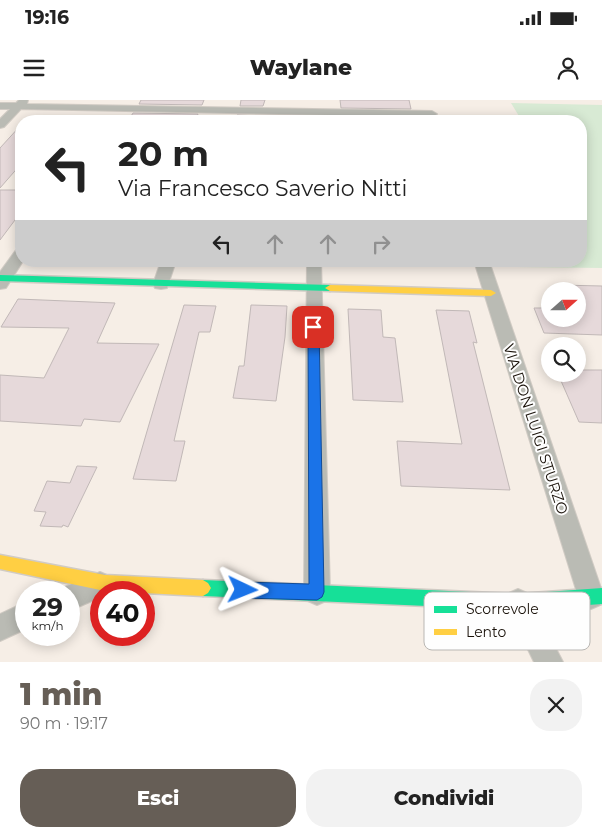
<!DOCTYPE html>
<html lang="it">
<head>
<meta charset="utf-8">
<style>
	:root { --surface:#fff; --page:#f2f2f2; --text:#222; --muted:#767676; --accent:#665e56 }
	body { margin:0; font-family:Montserrat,sans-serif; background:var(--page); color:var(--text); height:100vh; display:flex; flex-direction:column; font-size:19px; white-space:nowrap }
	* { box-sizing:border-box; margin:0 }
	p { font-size:16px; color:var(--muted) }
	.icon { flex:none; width:28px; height:28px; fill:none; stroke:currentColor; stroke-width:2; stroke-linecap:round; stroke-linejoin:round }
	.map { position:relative; height:562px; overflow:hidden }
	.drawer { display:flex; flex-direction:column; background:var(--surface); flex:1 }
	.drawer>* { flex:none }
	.hud { position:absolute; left:15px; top:15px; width:572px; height:152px; border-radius:20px; box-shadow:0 2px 12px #0003; background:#fff; color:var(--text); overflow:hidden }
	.needle { width:32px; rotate:69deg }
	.buttons { position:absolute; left:541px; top:182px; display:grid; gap:10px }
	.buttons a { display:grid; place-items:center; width:45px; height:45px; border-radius:50%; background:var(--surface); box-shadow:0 2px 12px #0003; font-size:25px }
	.speed { position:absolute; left:15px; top:481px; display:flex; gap:10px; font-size:25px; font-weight:700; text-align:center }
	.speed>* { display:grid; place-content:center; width:65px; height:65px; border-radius:50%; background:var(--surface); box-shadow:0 2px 12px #0003; line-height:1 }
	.speed small { font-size:12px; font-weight:400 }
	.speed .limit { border:8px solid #d22; background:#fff; color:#111 }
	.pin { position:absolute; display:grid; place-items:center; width:42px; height:42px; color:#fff; margin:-21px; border-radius:10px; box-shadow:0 2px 8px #0006 }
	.me { position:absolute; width:55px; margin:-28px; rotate:92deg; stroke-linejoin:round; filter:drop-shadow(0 0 4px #0008) }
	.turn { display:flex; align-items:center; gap:18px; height:105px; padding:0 20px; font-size:22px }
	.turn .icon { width:65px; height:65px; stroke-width:2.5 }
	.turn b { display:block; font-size:35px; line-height:42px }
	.lanes { display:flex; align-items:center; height:48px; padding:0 20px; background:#0003; justify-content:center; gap:25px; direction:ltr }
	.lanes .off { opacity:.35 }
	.round { display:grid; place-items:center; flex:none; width:52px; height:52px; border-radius:20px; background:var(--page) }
	.summary { display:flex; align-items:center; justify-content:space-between; height:85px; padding:0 20px }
	h1 { font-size:30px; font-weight:800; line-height:38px; color:var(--accent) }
	.primary-button { display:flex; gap:10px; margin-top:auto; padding:10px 20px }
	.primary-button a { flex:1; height:58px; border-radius:20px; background:var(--accent); color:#fff; font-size:20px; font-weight:800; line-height:58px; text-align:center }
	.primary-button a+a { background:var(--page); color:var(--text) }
	.status { display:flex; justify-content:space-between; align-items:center; height:35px; padding:0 25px; background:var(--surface); direction:ltr }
	.status svg { height:14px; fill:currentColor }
	header { display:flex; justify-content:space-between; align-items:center; height:65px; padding:0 20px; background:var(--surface); font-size:22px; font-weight:800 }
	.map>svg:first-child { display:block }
</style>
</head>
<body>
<div class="status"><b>19:16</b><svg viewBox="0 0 49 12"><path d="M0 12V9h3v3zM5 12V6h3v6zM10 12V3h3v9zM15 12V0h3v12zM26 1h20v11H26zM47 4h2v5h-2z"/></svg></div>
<header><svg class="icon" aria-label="menu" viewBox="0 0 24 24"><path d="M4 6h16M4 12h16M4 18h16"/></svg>Waylane<svg class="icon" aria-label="person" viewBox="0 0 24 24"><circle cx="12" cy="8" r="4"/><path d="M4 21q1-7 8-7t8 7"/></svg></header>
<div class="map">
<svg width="602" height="562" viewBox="0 0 602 562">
	<rect width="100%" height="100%" fill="#f6eee6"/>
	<path fill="#d8ead4" d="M 511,3 L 602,5 L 602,168 L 516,167 L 513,161 L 581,161 L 581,21 L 522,21 Z"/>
	<path fill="#e6d9da" stroke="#c1b8b7" d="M 141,0 L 204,0 L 202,5 L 139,4 Z
		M 241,0 L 265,0 L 263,6 L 240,6 Z
		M 340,0 L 409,0 L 411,9 L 341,8 Z
		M 133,13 L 198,14 L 195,21 L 128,21 Z
		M 237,15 L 261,16 L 260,21 L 235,21 Z
		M 341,17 L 413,19 L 414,21 L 342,21 Z
		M 21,25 L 21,64 L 0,88 L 0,48 Z
		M 0,90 L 21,90 L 21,112 L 0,140 Z
		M 559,185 L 602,186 L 602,235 L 544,233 L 534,208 L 550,208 L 550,219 L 578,219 L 578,191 L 562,191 Z
		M 18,199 L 115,203 L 97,243 L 159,244 L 120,322 L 84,319 L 81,326 L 0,321 L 0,275 L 44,278 L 69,228 L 1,227 Z
		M 184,205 L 216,206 L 210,232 L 199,232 L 174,341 L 185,341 L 176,381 L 133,379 Z
		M 251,205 L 287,206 L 285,237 L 276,301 L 233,298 L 239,266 L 244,266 Z
		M 348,209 L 381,210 L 383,237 L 395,238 L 403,302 L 353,300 Z
		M 436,210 L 469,211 L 477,243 L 473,242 L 510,390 L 401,386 L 397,341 L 462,344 Z
		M 578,270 L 602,270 L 602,323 L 579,322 L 558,274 L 578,274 Z
		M 77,366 L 97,367 L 68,427 L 63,425 L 62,427 L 40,426 L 46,412 L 34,411 L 47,381 L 70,383 Z"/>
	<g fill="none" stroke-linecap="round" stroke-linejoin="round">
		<defs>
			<path id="street" d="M 19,0 L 28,0 L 27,4 L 432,11 L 437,14 L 432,17 L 21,9 L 4,27 L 0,28 L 0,19 L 10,9 L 0,9 L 0,3 L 16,3 Z
				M 21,148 L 21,161 L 23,161 L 6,188 L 0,189 L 0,172 L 16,150 Z
				M 161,161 L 176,161 L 167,188 L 161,189 L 155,188 L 153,184 Z
				M 307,161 L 321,161 L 330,492 L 326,501 L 317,505 L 308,501 L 304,492 Z
				M 474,161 L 489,161 L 602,491 L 600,505 L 591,509 L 582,505 L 578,496 Z
				M 100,472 L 109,476 L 113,485 L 110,492 L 101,492 L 101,497 L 69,511 L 69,492 L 58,492 L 60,489 Z
				M 518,489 L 527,493 L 563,562 L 534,562 L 505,502 L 509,493 Z
				M 26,502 L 26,529 L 0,541 L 0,514 Z"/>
			<path id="fast" d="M 0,175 L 330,185 L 335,188 L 330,191 L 0,181 Z
				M 203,480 L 518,494 L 602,488 L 602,504 L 518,510 L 203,496 L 198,493 L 195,488 L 198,483 Z"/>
			<path id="slow" d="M 330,185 L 491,190 L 496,193 L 491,196 L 330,191 L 325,188 Z
				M 0,455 L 105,475 L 203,480 L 208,483 L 211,488 L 208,493 L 203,496 L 105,491 L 0,469 Z"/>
		</defs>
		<use href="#street" stroke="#d1cbc4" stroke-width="2"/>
		<use href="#fast" stroke="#d1cbc4" stroke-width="3"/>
		<use href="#slow" stroke="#d1cbc4" stroke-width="3"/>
		<use href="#street" fill="#babbb4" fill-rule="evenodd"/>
		<use href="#fast" fill="#16e098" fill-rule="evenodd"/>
		<use href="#slow" fill="#ffcf43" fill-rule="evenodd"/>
	</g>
	<path fill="#1a73e8" stroke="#114b97" d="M 313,223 L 319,227 L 324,492 L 322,497 L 317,500 L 243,498 L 237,495 L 235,490 L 237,485 L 243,482 L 309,484 L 308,227 Z"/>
	<g text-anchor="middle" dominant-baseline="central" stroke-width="4" stroke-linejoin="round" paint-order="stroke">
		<g font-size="15" fill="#191109" stroke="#fefefe">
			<text transform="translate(536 329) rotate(72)">VIA DON LUIGI STURZO</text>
		</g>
	</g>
	<rect x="424" y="492" width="166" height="58" rx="8" fill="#fefefe" stroke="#b9b7b4" stroke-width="1"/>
	<rect x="434" y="506" width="23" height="7" fill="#16e098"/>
	<rect x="434" y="529" width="23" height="6" fill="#ffcf43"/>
	<g font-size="14" fill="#191109">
		<text x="466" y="514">Scorrevole</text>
		<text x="466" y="537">Lento</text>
	</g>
</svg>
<div class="buttons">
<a><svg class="needle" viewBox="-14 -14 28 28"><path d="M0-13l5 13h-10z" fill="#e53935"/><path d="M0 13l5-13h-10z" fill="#767676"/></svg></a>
<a><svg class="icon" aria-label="search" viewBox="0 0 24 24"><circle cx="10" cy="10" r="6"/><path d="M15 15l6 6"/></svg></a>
</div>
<div class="speed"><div>29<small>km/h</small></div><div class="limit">40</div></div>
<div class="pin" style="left:313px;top:227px;background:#d93025"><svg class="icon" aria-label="arrive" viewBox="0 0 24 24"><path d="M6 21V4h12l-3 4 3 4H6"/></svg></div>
<svg class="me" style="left:243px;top:490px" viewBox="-20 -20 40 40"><path d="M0-17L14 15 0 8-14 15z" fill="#1a73e8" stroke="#fff" stroke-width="4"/></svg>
<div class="hud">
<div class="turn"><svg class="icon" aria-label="left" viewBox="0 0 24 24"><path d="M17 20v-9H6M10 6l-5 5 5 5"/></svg><div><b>20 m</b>Via Francesco Saverio Nitti</div></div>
<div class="lanes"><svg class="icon" aria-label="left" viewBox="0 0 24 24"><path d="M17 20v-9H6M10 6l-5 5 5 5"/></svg><svg class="icon off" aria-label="ahead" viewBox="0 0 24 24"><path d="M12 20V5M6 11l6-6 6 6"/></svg><svg class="icon off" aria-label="ahead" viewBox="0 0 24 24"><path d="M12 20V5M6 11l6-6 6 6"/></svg><svg class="icon off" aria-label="right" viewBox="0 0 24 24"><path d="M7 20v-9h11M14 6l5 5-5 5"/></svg></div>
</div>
</div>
<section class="drawer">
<div class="summary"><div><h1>1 min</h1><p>90 m · 19:17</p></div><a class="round"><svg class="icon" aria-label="close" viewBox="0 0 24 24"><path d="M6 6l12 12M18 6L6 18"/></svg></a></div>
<div class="primary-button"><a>Esci</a><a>Condividi</a></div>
</section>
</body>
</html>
